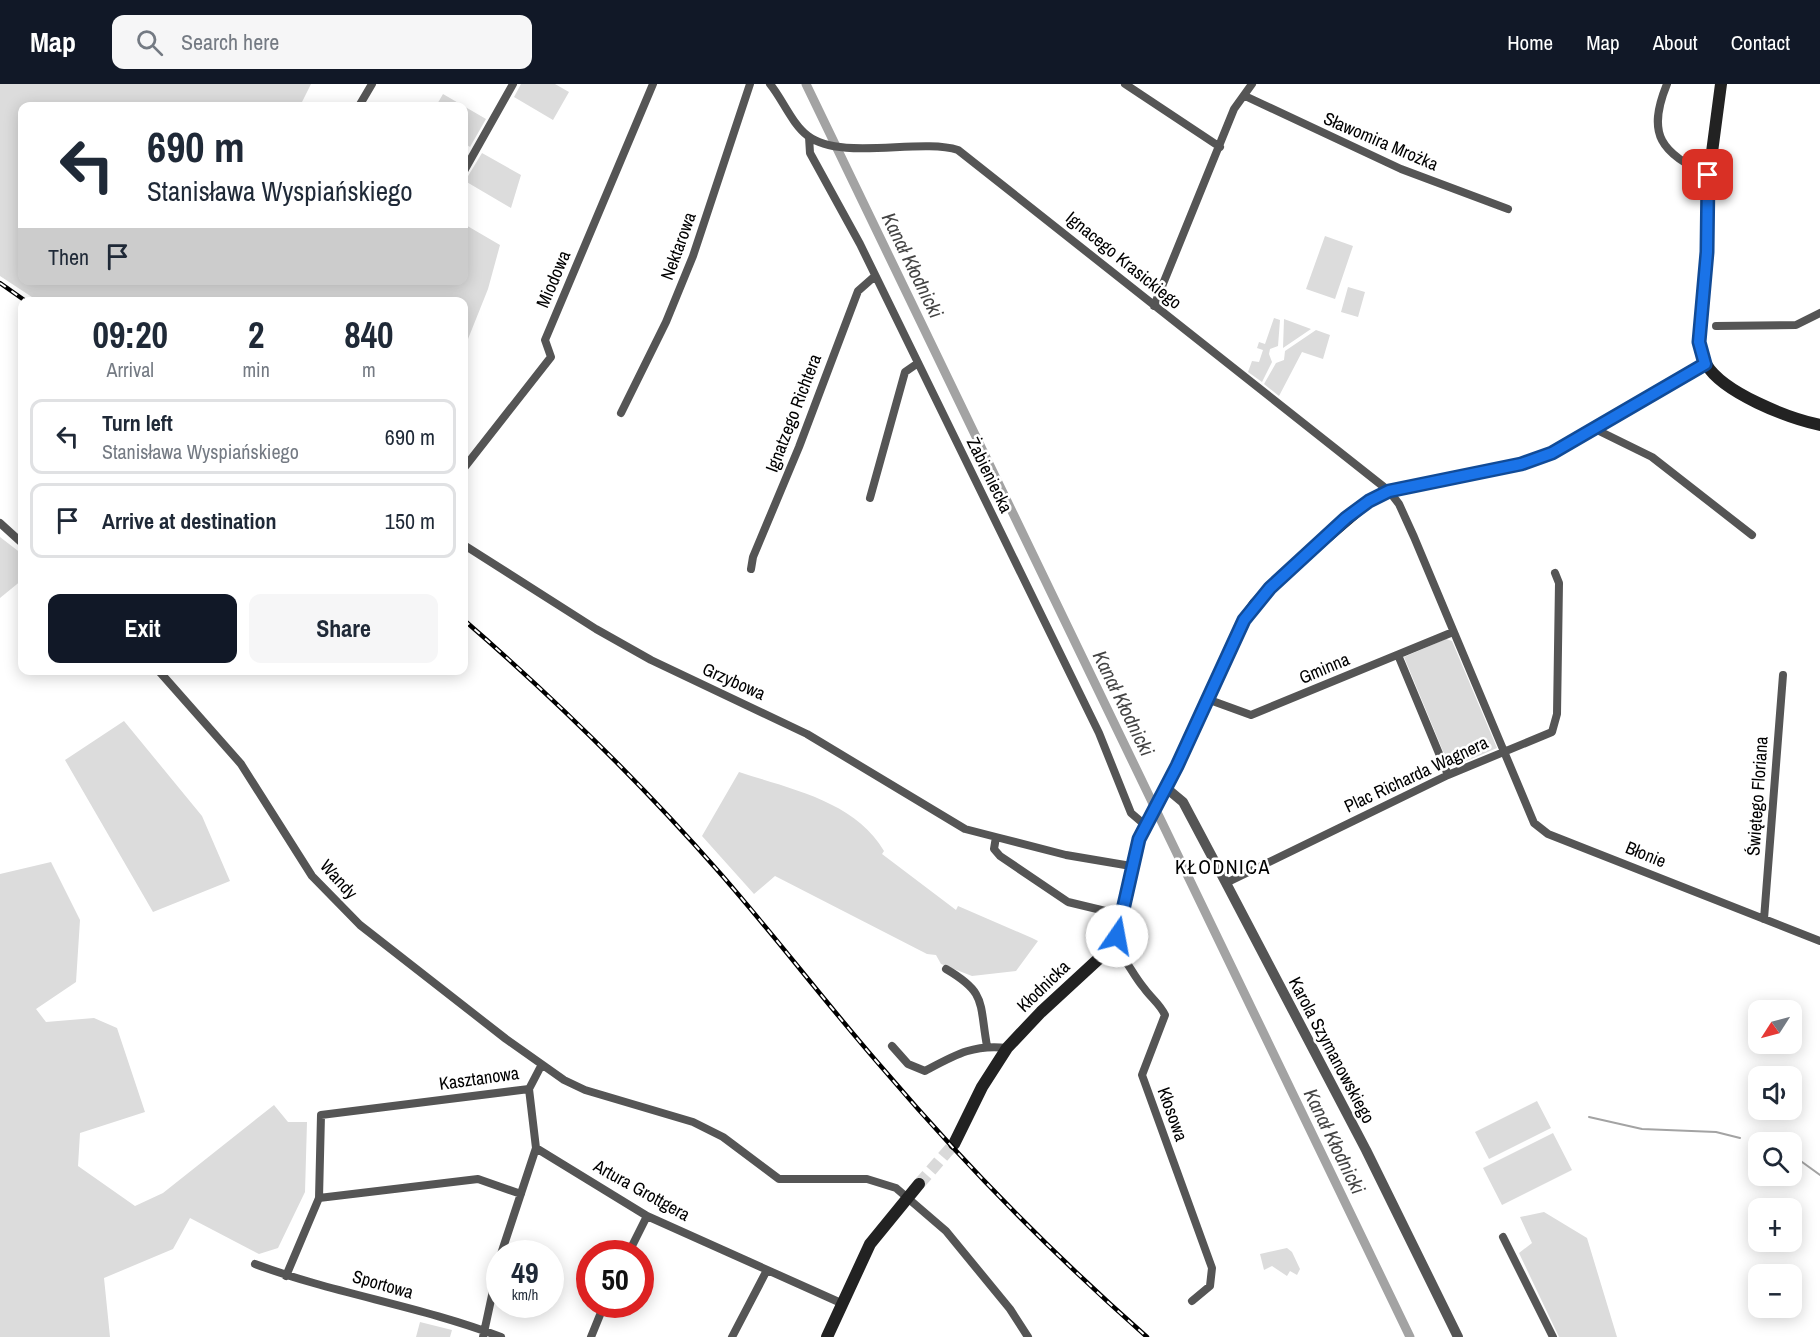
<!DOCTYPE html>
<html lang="en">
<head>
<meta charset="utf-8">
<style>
	:root { --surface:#fff; --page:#f6f6f7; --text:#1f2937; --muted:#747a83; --line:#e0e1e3; --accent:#111827 }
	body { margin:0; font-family:"Archivo Narrow",sans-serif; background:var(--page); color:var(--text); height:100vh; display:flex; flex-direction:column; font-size:22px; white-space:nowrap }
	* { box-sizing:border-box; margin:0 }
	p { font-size:20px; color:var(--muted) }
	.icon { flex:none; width:33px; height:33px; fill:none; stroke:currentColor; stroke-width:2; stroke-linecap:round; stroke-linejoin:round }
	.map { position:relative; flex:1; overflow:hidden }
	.drawer { position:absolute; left:18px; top:213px; width:450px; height:378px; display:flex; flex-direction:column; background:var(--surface); border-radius:12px; box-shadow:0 3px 15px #0003 }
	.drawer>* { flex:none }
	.hud { position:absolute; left:18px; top:18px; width:450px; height:183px; border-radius:12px; box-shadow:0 3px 15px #0003; background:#fff; color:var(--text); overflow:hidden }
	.needle { width:39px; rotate:234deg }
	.buttons { position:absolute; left:1748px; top:916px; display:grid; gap:12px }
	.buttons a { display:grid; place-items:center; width:54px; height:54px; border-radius:12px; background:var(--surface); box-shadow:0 3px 15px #0003; font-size:30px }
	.speed { position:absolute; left:486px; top:1156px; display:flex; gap:12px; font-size:30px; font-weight:700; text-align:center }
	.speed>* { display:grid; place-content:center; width:78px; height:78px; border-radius:50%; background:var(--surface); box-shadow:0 3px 15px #0003; line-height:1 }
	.speed small { font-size:15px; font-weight:400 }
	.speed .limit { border:9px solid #d22; background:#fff; color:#111 }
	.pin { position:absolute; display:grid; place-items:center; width:51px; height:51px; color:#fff; margin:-26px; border-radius:12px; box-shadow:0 3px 9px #0006 }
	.me { position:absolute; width:66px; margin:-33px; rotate:12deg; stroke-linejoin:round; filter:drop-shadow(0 0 4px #0008) }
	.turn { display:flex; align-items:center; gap:21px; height:126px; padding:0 30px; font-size:27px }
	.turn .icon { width:78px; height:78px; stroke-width:2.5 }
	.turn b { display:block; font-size:42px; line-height:51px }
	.then { display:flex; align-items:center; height:57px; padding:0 30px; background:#0003; gap:12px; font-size:22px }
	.eta { display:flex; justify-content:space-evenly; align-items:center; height:102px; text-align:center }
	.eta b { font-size:36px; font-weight:700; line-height:42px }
	.action { display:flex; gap:12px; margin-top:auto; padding:12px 30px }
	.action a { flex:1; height:69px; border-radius:12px; background:var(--accent); color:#fff; font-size:24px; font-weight:700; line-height:69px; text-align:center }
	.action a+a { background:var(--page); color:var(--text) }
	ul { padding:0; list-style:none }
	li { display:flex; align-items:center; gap:18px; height:75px; margin:0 12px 9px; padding:0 18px; border:3px solid var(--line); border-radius:12px }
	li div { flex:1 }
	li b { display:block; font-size:22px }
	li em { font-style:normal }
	header { display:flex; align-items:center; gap:36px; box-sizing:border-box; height:84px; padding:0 30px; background:var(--accent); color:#fff }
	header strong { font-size:28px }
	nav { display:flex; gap:33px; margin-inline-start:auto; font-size:21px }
	.search { width:420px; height:54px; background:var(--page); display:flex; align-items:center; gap:15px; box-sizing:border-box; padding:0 21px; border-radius:12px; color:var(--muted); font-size:22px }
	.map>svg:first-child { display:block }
</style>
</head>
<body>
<header>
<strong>Map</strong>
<div class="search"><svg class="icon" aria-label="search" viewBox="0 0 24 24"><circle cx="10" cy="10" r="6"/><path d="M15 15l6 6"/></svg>Search here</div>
<nav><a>Home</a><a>Map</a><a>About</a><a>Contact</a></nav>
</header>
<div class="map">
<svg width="1820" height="1253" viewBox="0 0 1820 1253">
	<rect width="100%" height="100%" fill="#fff"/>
	<path fill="#dcdcdc" d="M 0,0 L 311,0 L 300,22 L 22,22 L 22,196 L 464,196 L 464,140 L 500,161 L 488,205 L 464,265 L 464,218 L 38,217 L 0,192 Z
		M 521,0 L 555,0 L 569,8 L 553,36 L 514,13 Z
		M 443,10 L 486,35 L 470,63 L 464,59 L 464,22 L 436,22 Z
		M 482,69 L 521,91 L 511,124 L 465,97 Z
		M 1325,152 L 1353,162 L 1335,215 L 1306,205 Z
		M 1348,203 L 1365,208 L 1358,233 L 1341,228 Z
		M 1274,234 L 1280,236 L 1278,262 L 1270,265 L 1269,270 L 1272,278 L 1262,298 L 1248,288 L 1252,277 L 1259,278 L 1263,266 L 1257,264 L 1259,258 L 1265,260 Z
		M 1284,235 L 1311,245 L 1283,264 Z
		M 1316,246 L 1330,251 L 1323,275 L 1302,268 L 1279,312 L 1264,300 L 1276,279 L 1284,276 L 1285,267 Z
		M 0,453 L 22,470 L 22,496 L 0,514 Z
		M 1446,555 L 1452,557 L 1497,664 L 1450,684 L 1404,573 Z
		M 124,637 L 202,732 L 230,797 L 153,828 L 65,676 Z
		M 739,688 C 790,705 855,717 884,767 L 882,770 L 956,826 L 958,822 L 1032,854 L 1038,857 L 1016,887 L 972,892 L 941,880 L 936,871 L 927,870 L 775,792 L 754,810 L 702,752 Z
		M 51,778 L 80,836 L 76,898 L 36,925 L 46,938 L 94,934 L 117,944 L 145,1028 L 80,1049 L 78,1082 L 135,1122 L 163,1109 L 274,1021 L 288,1038 L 307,1038 L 305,1108 L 278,1164 L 259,1170 L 190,1134 L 173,1165 L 104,1194 L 110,1253 L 0,1253 L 0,790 Z
		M 1537,1017 L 1551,1044 L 1489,1075 L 1475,1048 Z
		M 1553,1049 L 1572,1086 L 1502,1121 L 1483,1084 Z
		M 1544,1128 L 1587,1154 L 1617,1253 L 1559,1253 L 1519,1169 L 1532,1159 L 1520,1133 Z
		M 1287,1164 L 1292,1168 L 1300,1185 L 1297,1191 L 1290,1187 L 1287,1192 L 1272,1182 L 1264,1186 L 1260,1170 Z
		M 420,1238 L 452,1246 L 450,1253 L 416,1253 Z"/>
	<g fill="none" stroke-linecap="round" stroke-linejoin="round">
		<path stroke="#a3a3a3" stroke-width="2" d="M 1589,1033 L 1642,1045 L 1716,1048 L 1740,1054
			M 1752,1056 L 1764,1059
			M 1791,1070 L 1820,1091"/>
		<path stroke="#a3a3a3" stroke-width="9" d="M 806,0 L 1410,1253"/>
		<path stroke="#d9d9d9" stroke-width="12" stroke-dasharray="12 6" stroke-linecap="butt" d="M 919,1100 L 954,1060"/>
		<path stroke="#555" stroke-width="8" d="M 770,0 C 783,16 792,40 808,52 C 841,77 920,54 958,66 L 1389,407 L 1399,420 L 1414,453 L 1534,739 L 1548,750 L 1820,857
			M 1125,0 L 1220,63
			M 1667,0 C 1646,51 1661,69 1709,91
			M 1245,12 L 1401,85 L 1508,125
			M 359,22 L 372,0
			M 809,53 L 810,69 L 860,160 L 1099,649 L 1131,729 L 1145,741
			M 464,87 L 513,0
			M 1154,222 L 1234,25 L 1252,0
			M 1716,242 L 1796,241 L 1820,229
			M 621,329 L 666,238 L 693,172 L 750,0
			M 1595,345 L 1652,373 L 1752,451
			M 464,384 L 551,273 L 545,256 L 653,0
			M 870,414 L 905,288 L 918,279
			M 0,439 L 22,459
			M 464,461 L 596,545 L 651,576 L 807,650 L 965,745 L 996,753 L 994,765 L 1000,772 L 1068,818 L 1122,831
			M 751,485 L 753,473 L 799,363 L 858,207 L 875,192
			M 1398,571 L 1448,691
			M 158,586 L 241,680 L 312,792 L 360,841 L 506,955 L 564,996 L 585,1006 L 693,1038 L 723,1053 L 779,1095 L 867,1095 L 896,1104 L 946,1147 L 1010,1225 L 1028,1253
			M 1207,615 L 1251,631 L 1453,548
			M 996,753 L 1066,771 L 1131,782
			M 1226,799 L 1448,691 L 1552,648 L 1557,630 L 1559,499 L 1555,489
			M 1764,835 L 1783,591
			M 1112,861 C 1126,873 1132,890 1144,904 C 1151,914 1160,920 1165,931 L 1142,991 L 1212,1184 L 1210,1202 L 1192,1217
			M 946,885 C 987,909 979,918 987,962
			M 892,962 L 908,980 L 925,987 C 955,971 973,960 1007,964
			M 536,1064 L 647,1132 L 841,1219
			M 319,1114 L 478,1095 L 521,1110
			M 1503,1153 L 1553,1253
			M 501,1170 L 536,1064 L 529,1005 L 541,982
			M 628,1170 L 647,1132
			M 255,1180 C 335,1210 421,1222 501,1253
			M 286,1192 L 319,1114 L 321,1031 L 529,1005
			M 483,1253 L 500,1174
			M 591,1253 L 604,1221
			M 732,1253 L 767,1186"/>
		<path stroke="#555" stroke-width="10" d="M 1165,703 L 1183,718 L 1226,799 L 1366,1066 L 1458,1253"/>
		<path stroke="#222" stroke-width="12" d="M 1721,0 L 1709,91 L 1707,168 L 1699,258 C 1701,265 1702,274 1706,280 C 1723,309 1788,334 1820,341
			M 954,1060 L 982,1003 L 1007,964 L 1041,928 L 1105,869 L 1117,852 L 1139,755 L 1177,682 L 1244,536 L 1255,520 L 1284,490 L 1369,417 L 1389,407 L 1522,380 L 1552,369 L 1705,280
			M 827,1253 L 870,1160 L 919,1100"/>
		<defs>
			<path id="rail" d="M 0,199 L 27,218
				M 464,536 C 554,614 640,698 719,788 C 776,853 828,922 885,987 C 966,1082 1054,1171 1147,1253"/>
		</defs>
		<use href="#rail" stroke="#000" stroke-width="4.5"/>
		<use href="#rail" stroke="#fff" stroke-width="2" stroke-dasharray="7" stroke-linecap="butt"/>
	</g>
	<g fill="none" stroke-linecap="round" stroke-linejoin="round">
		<defs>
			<path id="route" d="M 1117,852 L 1139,755 L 1177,682 L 1244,536 L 1270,504 L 1346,434 L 1369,417 L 1389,407 L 1521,380 L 1552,369 L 1705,280 L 1699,258 L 1707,168 L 1708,91"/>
		</defs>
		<use href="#route" stroke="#114b97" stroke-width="15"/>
		<use href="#route" stroke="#1a73e8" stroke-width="10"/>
	</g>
	<g text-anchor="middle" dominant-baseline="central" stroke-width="5" stroke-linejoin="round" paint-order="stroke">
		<g font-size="18" fill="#000" stroke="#fff">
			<text transform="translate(1381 57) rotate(23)">Sławomira Mrożka</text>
			<text transform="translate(678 162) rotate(-70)">Nektarowa</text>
			<text transform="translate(1124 176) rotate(39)">Ignacego Krasickiego</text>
			<text transform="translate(553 195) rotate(-67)">Miodowa</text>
			<text transform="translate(793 329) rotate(-69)">Ignatzego Richtera</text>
			<text transform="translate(990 391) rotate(64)">Żabieniecka</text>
			<text transform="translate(1324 584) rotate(-23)">Gminna</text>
			<text transform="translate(734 597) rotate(24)">Grzybowa</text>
			<text transform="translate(1416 690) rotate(-25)">Plac Richarda Wagnera</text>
			<text transform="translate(1757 712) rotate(-86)">Świętego Floriana</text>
			<text transform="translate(1646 770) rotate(22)">Błonie</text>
			<text transform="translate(339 795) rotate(48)">Wandy</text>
			<text transform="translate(1043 902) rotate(-44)">Kłodnicka</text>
			<text transform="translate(1332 966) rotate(62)">Karola Szymanowskiego</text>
			<text transform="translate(479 994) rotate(-8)">Kasztanowa</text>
			<text transform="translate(1173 1030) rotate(70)">Kłosowa</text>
			<text transform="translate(642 1106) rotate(29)">Artura Grottgera</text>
			<text transform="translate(383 1200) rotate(16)">Sportowa</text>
		</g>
		<g font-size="20" font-style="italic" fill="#444" stroke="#fff">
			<text transform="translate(913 181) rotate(64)">Kanał Kłodnicki</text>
			<text transform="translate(1124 619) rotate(64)">Kanał Kłodnicki</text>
			<text transform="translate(1335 1057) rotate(64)">Kanał Kłodnicki</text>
		</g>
		<g font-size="20" letter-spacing="1.5" fill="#000" stroke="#fff">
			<text x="1223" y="782">KŁODNICA</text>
		</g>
	</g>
</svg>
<div class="buttons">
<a><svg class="needle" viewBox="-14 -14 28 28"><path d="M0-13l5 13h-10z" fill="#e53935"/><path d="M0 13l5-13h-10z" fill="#747a83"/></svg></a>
<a><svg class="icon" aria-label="sound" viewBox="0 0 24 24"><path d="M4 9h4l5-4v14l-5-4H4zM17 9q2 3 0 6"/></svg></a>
<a><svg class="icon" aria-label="search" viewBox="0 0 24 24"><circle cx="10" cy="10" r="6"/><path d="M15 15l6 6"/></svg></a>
<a>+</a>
<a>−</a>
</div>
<div class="speed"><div>49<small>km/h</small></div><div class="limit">50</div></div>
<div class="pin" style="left:1708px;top:91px;background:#d93025"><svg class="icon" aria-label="arrive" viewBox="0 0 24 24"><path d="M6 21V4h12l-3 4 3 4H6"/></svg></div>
<svg class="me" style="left:1117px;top:852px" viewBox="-20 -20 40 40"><circle r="19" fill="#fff"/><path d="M0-13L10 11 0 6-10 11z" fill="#1a73e8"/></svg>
<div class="hud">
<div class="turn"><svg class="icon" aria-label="left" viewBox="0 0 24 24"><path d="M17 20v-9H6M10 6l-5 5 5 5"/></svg><div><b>690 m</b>Stanisława Wyspiańskiego</div></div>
<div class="then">Then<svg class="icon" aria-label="arrive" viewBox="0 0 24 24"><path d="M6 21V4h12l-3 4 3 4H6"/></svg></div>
</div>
<section class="drawer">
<div class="eta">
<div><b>09:20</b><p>Arrival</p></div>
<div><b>2</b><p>min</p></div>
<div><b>840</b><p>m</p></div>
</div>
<ul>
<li><svg class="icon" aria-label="left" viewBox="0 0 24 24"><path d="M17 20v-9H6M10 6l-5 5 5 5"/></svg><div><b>Turn left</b><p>Stanisława Wyspiańskiego</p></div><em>690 m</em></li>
<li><svg class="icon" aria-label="arrive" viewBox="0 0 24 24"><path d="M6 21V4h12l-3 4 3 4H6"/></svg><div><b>Arrive at destination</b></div><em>150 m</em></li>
</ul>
<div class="action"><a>Exit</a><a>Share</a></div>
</section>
</div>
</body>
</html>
